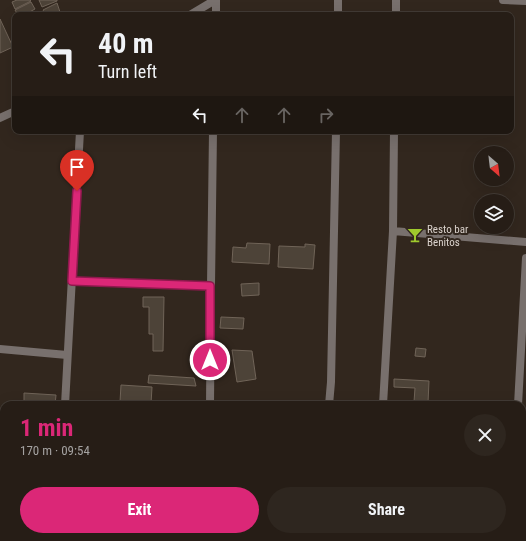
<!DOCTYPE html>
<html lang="en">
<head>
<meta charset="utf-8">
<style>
	:root { --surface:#261d16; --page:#2e261f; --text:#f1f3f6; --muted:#a4a2a1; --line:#423b35; --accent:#db2777 }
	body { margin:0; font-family:"Roboto Condensed",sans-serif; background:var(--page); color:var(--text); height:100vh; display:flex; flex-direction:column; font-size:15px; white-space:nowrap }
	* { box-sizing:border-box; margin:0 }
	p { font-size:13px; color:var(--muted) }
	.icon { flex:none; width:22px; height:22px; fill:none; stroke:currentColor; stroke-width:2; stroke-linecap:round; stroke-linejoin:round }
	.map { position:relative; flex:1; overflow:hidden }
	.side { position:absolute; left:0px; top:401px; width:526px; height:140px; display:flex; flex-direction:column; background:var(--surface); border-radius:12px 12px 0 0; box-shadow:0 4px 16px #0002,0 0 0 1px var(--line) }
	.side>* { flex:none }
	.top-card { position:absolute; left:12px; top:12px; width:502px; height:122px; border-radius:8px; box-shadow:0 4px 16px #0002,0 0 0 1px var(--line); background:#261d16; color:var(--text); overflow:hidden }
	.needle { width:26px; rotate:152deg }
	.tools { position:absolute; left:474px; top:146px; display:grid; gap:8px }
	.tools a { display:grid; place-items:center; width:40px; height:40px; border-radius:50%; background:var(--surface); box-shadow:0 4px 16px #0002,0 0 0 1px var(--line); font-size:20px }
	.pin { position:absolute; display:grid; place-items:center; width:34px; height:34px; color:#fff; margin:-41px -17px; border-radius:50% 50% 50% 0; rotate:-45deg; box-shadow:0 0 4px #0007 }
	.pin .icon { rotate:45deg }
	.me { position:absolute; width:44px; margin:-22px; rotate:0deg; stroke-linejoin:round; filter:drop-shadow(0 0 3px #0008) }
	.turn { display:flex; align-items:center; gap:14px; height:84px; padding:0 20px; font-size:18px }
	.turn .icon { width:52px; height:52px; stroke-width:2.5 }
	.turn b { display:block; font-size:28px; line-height:34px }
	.lanes { display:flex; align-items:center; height:38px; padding:0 20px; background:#0003; justify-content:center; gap:20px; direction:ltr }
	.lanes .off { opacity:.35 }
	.round { display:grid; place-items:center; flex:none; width:42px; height:42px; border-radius:21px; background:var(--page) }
	.overview { display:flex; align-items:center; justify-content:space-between; height:68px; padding:0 20px }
	h1 { font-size:24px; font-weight:700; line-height:30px; color:var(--accent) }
	.primary-button { display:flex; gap:8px; margin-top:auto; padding:8px 20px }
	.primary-button a { flex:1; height:46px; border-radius:24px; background:var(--accent); color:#fff; font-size:16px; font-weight:700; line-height:46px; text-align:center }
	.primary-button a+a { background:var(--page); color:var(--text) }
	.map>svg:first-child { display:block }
</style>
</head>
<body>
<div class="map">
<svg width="526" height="541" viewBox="0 0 526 541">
	<rect width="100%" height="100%" fill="#32271e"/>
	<path fill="#4d4338" stroke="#706458" d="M 17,0 L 30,0 L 31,1 L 15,9 L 12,2 Z
		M 39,0 L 57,0 L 57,1 L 42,7 Z
		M 31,2 L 35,9 L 24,15 L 18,15 L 15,10 Z
		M 57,3 L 60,12 L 53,15 L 46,15 L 43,10 Z
		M 0,19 L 13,47 L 0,53 Z
		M 247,243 L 270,244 L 269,264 L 232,262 L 233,247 L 246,248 Z
		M 305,244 L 315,245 L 313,269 L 278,267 L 279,246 L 305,247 Z
		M 259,283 L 259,295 L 242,296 L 241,284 Z
		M 143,297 L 164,297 L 163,351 L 153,351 L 153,334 L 149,334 L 149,307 L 143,307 Z
		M 221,317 L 244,318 L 243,329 L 220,328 Z
		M 416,348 L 426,349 L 425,357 L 415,356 Z
		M 232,350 L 252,351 L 256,379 L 237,382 Z
		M 149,375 L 194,378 L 196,386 L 148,383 Z
		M 394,379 L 429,381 L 428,403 L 414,402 L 415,388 L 394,387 Z
		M 121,385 L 152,387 L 151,404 L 120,402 Z
		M 24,393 L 56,395 L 55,405 L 24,405 Z
		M 248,402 L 271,403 L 271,405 L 248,405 Z"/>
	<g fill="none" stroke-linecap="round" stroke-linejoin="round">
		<path stroke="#78706d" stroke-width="8" d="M 503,0 L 526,1
			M 190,15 L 215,0
			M 216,15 L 216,0
			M 338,15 L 338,0
			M 396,15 L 396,0
			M 0,118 L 15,111
			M 393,231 L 526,242
			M 72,281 L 211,286
			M 0,349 L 67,355
			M 65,405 L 80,131
			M 210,405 L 211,286 L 213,131
			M 329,405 L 331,382 L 336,131
			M 383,405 L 393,231 L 394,131
			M 518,405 L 526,258
			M 522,518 L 526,519
			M 0,527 L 4,528
			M 123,537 L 209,541
			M 313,541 L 313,537
			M 375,541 L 375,537
			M 511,541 L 511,537"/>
	</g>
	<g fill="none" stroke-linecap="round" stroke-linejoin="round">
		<defs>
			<path id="route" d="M 77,191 L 72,281 L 210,286 L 210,360"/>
		</defs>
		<use href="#route" stroke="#8e194d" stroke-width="10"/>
		<use href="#route" stroke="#db2777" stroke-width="7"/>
	</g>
	<defs>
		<symbol id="bar-bare" viewBox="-9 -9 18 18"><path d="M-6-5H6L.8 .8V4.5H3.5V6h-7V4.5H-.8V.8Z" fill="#9fca2d" stroke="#32271e" stroke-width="2.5" paint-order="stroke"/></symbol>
	</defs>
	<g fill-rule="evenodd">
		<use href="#bar-bare" x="404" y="224" width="22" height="22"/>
	</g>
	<g text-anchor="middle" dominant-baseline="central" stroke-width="4" stroke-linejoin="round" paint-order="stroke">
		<g font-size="11" fill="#dad2cc" stroke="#32271e" text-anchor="start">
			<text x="427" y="229">Resto bar<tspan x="427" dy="13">Benitos</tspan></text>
		</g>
	</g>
</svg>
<div class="tools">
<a><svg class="needle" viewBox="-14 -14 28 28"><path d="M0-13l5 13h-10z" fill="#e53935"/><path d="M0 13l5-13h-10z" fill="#a4a2a1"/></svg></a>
<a><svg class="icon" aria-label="layers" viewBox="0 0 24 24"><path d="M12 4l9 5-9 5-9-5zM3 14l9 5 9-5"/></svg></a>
</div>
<div class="pin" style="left:77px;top:191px;background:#d93025"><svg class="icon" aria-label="arrive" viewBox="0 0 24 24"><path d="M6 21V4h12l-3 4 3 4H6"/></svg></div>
<svg class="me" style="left:210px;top:360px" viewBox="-20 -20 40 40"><circle r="17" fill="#db2777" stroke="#fff" stroke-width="3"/><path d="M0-11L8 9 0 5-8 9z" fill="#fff"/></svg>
<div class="top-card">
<div class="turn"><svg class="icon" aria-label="left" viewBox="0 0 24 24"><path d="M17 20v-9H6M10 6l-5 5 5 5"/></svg><div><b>40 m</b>Turn left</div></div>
<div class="lanes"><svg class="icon" aria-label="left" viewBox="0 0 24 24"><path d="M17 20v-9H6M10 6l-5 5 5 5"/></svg><svg class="icon off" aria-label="ahead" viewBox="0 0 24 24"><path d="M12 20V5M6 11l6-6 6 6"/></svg><svg class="icon off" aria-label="ahead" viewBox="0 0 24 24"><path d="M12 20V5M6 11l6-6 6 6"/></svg><svg class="icon off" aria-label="right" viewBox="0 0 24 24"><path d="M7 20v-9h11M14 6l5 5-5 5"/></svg></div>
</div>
<section class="side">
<div class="overview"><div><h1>1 min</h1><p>170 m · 09:54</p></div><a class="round"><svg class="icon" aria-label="close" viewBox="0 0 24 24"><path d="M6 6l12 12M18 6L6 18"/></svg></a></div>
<div class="primary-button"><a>Exit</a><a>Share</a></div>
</section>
</div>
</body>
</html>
